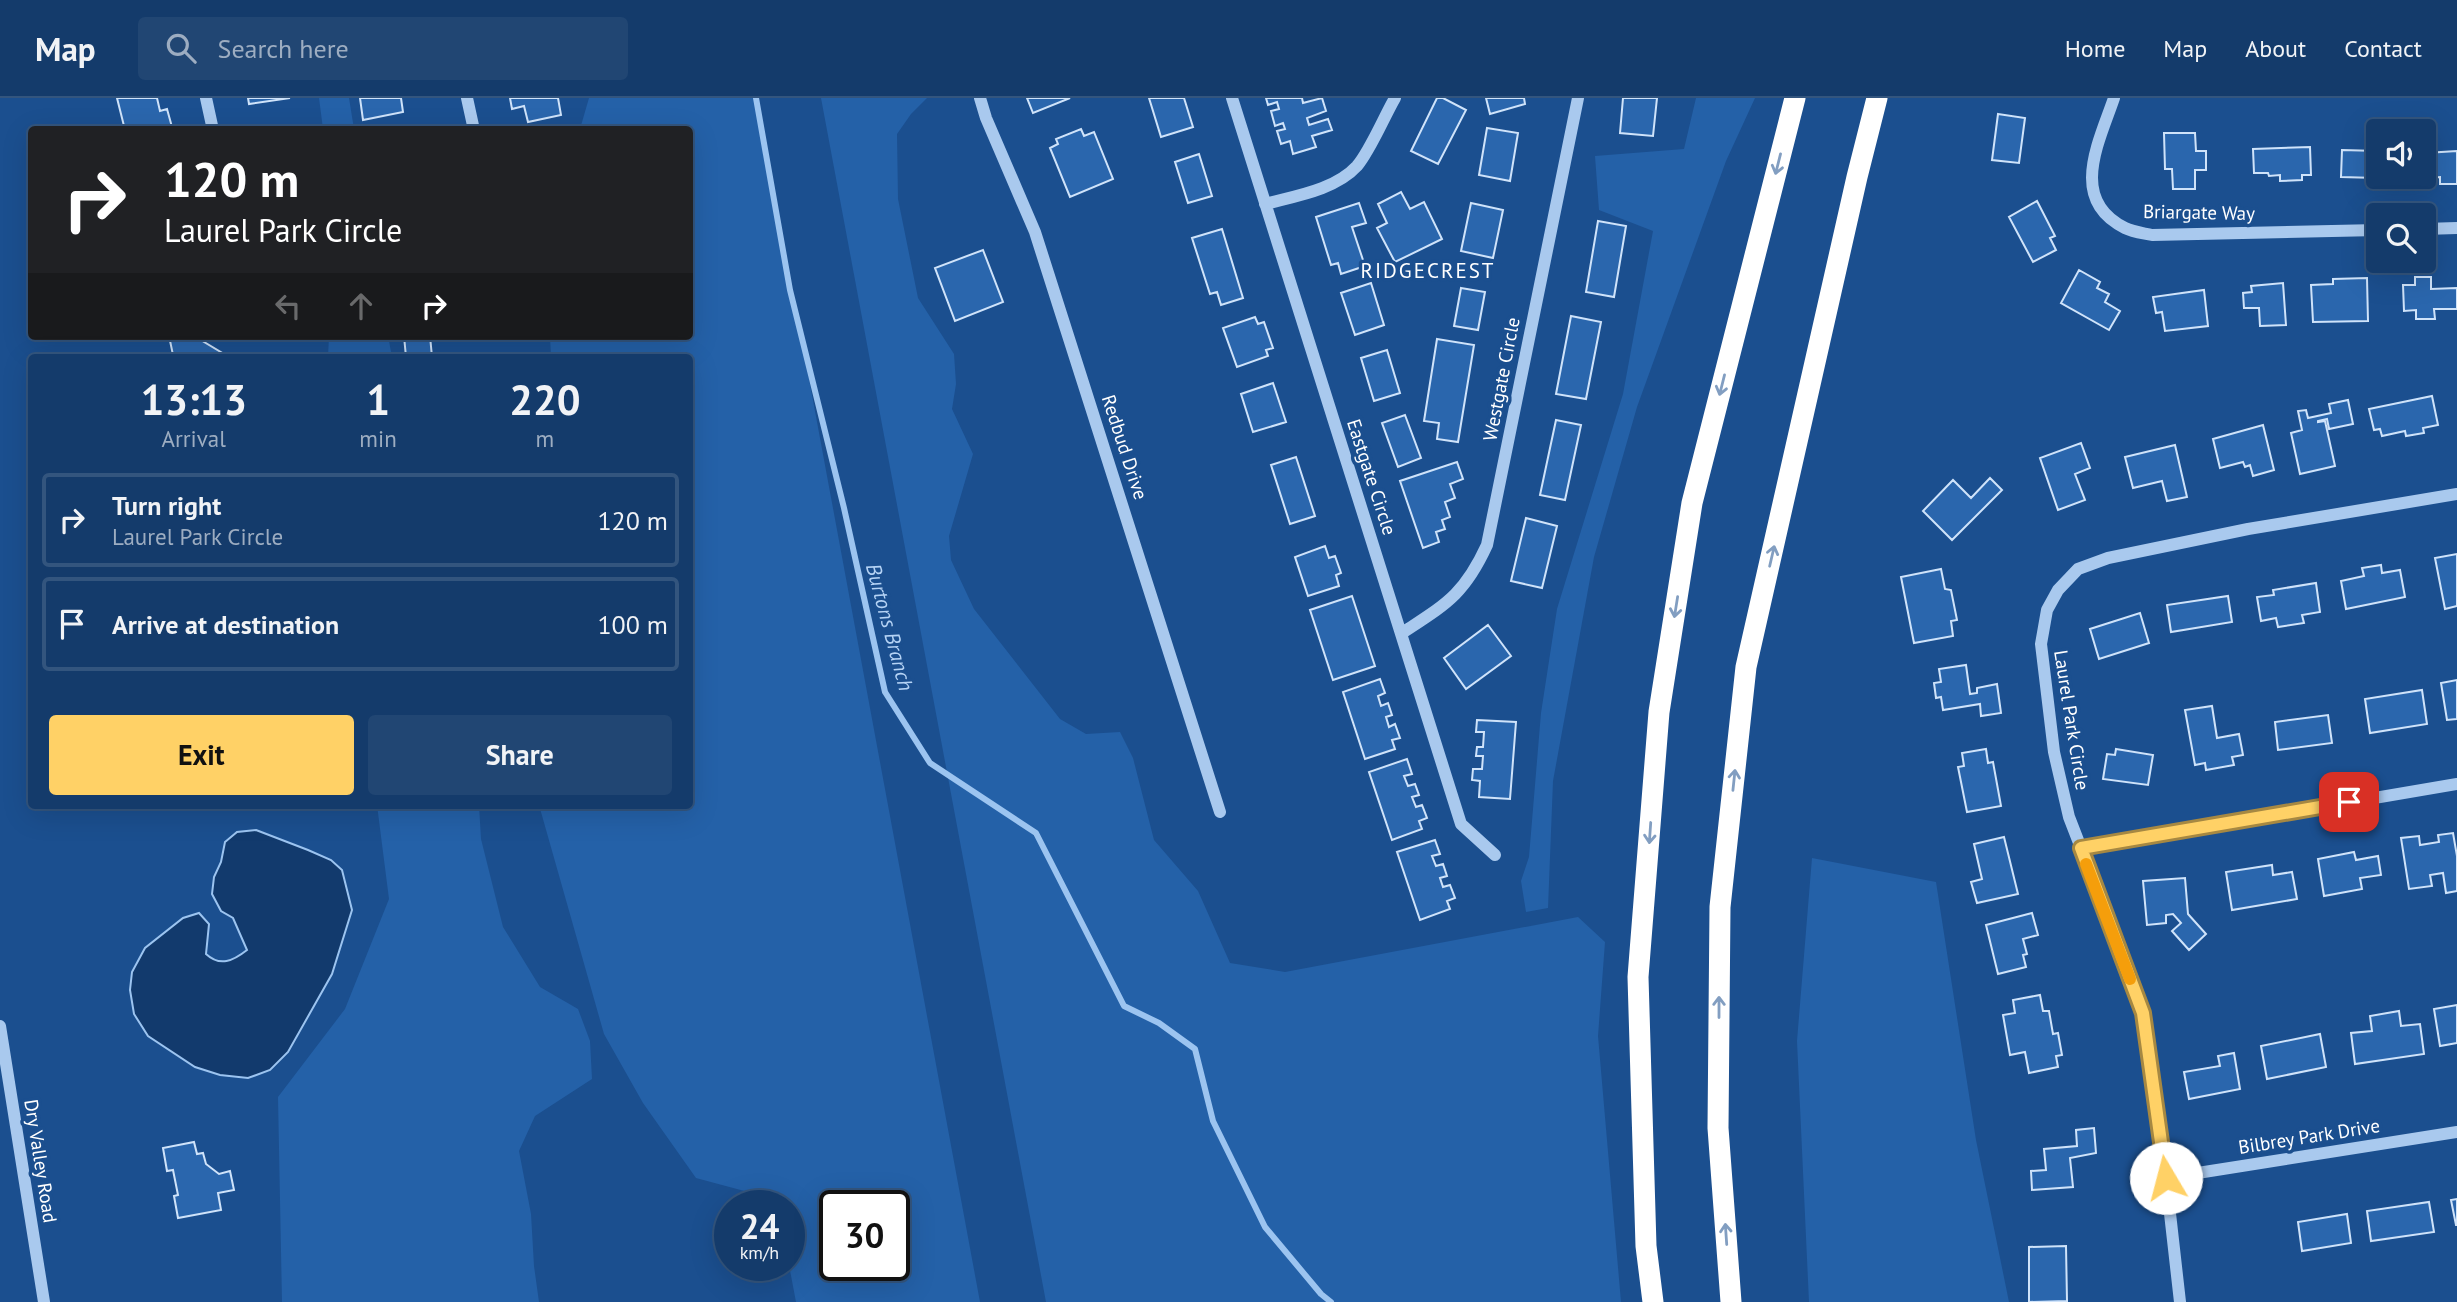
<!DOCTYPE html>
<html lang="en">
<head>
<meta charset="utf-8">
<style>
	:root { --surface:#143b6b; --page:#214673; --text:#f1f3f6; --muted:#9dadc1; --line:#33557e; --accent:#ffd166 }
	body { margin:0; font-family:"PT Sans",sans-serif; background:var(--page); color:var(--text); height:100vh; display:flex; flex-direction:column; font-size:26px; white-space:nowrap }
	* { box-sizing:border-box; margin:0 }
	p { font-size:23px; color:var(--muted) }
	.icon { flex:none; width:38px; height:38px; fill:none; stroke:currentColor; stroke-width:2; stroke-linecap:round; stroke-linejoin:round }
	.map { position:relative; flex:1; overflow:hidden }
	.details { position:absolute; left:28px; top:256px; width:665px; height:455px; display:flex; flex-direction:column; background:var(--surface); border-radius:7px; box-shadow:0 7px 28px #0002,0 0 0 2px var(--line) }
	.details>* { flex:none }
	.top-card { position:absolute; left:28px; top:28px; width:665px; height:214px; border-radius:7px; box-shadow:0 7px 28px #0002,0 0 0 2px var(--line); background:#202124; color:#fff; overflow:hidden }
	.fabs { position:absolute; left:2366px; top:21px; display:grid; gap:14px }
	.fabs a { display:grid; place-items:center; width:70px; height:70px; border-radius:7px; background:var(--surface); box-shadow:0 7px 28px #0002,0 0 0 2px var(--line); font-size:35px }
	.speed { position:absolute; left:714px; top:1092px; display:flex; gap:14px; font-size:35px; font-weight:700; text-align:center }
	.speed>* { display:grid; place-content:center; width:91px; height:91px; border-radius:50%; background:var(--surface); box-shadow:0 7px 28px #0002,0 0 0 2px var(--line); line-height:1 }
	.speed small { font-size:18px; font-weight:400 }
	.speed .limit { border:4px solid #111; border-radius:10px; background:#fff; color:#111 }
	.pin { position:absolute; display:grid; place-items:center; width:60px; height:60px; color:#fff; margin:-30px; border-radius:14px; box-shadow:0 4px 10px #0006 }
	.me { position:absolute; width:77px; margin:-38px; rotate:352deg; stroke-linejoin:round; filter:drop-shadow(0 0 5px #0008) }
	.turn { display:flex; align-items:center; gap:24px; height:147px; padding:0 21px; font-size:32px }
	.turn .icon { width:91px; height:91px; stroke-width:2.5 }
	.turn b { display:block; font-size:49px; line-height:60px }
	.lanes { display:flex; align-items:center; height:66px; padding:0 21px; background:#0003; justify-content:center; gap:35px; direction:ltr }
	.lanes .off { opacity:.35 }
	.eta { display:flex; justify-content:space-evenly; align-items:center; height:119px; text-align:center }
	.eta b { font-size:42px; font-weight:800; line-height:49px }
	.button { display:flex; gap:14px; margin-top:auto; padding:14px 21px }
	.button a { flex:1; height:80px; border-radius:7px; background:var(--accent); color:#111; font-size:28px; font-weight:800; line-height:80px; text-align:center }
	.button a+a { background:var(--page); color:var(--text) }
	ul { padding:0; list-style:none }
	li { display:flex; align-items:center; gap:21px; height:94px; margin:0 14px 10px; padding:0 7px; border:4px solid var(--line); border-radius:7px }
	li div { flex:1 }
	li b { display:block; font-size:26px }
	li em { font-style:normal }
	header { display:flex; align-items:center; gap:42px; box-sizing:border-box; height:98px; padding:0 35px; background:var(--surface); border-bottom:2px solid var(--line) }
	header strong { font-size:33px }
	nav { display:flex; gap:38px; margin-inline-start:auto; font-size:24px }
	.search { width:490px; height:63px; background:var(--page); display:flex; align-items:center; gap:18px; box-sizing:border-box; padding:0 24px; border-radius:7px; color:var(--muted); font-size:26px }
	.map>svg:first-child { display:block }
</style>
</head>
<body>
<header>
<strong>Map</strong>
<div class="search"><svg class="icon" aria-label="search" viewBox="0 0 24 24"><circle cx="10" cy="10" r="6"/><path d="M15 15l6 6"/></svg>Search here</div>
<nav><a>Home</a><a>Map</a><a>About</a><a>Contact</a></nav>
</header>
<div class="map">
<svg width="2457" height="1204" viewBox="0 0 2457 1204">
	<rect width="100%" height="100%" fill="#1b4f8f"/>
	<path fill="#2461a8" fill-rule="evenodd" d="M 319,0 L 349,0 L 354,31 L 323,31 Z
		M 589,0 L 757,0 L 980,1204 L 796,1204 L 789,1167 L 789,1108 L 768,1108 L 763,1098 L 696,1080 L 643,1005 L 604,936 L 539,707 L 690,707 L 690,259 L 551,259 L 550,238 L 690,238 L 690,32 L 580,31 ZM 835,1108 L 894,1108 L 894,1167 L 835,1167 Z
		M 821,0 L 927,0 L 911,16 L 897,36 L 898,101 L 918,200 L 954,256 L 956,286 L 952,311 L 973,356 L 949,438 L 951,462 L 974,511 L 1060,621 L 1086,636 L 1120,634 L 1133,660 L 1154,742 L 1198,793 L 1230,865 L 1285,874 L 1578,819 L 1605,844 L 1598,938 L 1621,1204 L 1046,1204 Z
		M 1696,0 L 1755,0 L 1726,63 L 1637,309 L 1594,459 L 1553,683 L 1548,810 L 1526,814 L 1521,783 L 1529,759 L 1541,615 L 1557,511 L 1623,296 L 1653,133 L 1599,112 L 1595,58 L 1684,51 Z
		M 329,238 L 388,238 L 392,259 L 328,259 Z
		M 377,707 L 479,707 L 481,741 L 503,829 L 540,889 L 578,911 L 590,943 L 592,981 L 535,1018 L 519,1053 L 531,1116 L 534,1168 L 539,1204 L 282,1204 L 278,999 L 345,911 L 389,801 Z
		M 1812,760 L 1936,784 L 1976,1042 L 2009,1204 L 1809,1204 L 1797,943 Z"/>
	<path fill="#123a6d" stroke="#9cc4f0" stroke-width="2" d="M 256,732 L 308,752 L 331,762 L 342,772 L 352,812 L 332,876 L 288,954 L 270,972 L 248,980 L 220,977 L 195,969 L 148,938 L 134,916 L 130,892 L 132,874 L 145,850 L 183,820 L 199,815 L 209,826 L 206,856 C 220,869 233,863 247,852 L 233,820 L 221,813 L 212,796 L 214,779 L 221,764 L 225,744 L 237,734 Z"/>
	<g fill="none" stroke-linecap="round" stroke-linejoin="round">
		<path stroke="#9cc4f0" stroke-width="6" d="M 756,0 L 790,192 L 844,410 L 885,594 L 930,665 L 1036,735 L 1124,908 L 1159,925 L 1195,951 L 1213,1023 L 1265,1129 L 1321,1196 L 1331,1204"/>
	</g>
	<path fill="#2a66ad" stroke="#cfe3fa" stroke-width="2" d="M 117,0 L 157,0 L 160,13 L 167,11 L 172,29 L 161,32 L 125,32 Z
		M 248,0 L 290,0 L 249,6 Z
		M 360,0 L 401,0 L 403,14 L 363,22 Z
		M 510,0 L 558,0 L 561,17 L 528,24 L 524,8 L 512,11 Z
		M 1027,0 L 1070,0 L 1033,15 Z
		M 1149,0 L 1184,0 L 1193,29 L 1161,39 Z
		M 1266,0 L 1302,0 L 1303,5 L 1322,0 L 1326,13 L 1307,20 L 1309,27 L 1328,21 L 1332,32 L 1312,38 L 1316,49 L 1293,56 L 1290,43 L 1281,46 L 1277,33 L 1285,31 L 1283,25 L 1275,28 L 1271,13 L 1279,11 L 1277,4 L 1268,7 Z
		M 1437,0 L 1443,0 L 1466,12 L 1438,66 L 1411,53 Z
		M 1486,0 L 1524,0 L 1525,6 L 1490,16 Z
		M 1623,0 L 1657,0 L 1653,38 L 1620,35 Z
		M 1998,16 L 2025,20 L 2019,65 L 1992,62 Z
		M 1487,30 L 1518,35 L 1510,83 L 1479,77 Z
		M 1081,31 L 1084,38 L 1094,34 L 1113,81 L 1070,99 L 1050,50 L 1058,46 L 1056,41 Z
		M 2164,35 L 2195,35 L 2196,53 L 2206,53 L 2206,72 L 2195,72 L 2195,91 L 2173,91 L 2172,71 L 2165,71 Z
		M 2310,49 L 2311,77 L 2302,77 L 2302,82 L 2280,83 L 2280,77 L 2269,78 L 2268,75 L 2254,75 L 2253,51 Z
		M 2342,52 L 2378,53 L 2377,80 L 2341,79 Z
		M 2457,53 L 2457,86 L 2440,86 L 2440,79 L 2427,80 L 2426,55 Z
		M 1199,56 L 1212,98 L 1188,105 L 1175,64 Z
		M 1401,94 L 1410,111 L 1424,104 L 1442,141 L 1395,164 L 1377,130 L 1387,125 L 1378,106 Z
		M 2037,103 L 2055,138 L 2050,140 L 2056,152 L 2033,164 L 2009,119 Z
		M 1359,105 L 1366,125 L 1352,129 L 1365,168 L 1341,176 L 1338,165 L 1331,167 L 1316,119 Z
		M 1471,105 L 1503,112 L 1493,160 L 1461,153 Z
		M 1598,123 L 1626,128 L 1614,199 L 1586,194 Z
		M 1222,131 L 1243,200 L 1221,207 L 1217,194 L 1210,196 L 1192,140 Z
		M 983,152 L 1003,204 L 955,223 L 935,170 Z
		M 2079,172 L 2100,184 L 2097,190 L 2109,196 L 2105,204 L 2120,213 L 2109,232 L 2061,205 Z
		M 2415,179 L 2431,179 L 2431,191 L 2457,190 L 2457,211 L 2434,211 L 2435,221 L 2416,221 L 2416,212 L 2404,213 L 2403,187 L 2415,187 Z
		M 2367,180 L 2368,223 L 2313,224 L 2311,187 L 2333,186 L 2333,181 Z
		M 1371,185 L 1384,227 L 1355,237 L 1341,195 Z
		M 2283,185 L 2286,227 L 2260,228 L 2259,210 L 2244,210 L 2243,195 L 2252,194 L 2251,188 Z
		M 1461,190 L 1485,194 L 1478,232 L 1454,228 Z
		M 2204,192 L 2208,228 L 2165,233 L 2162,214 L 2156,215 L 2153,199 Z
		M 1571,218 L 1601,224 L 1586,301 L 1556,296 Z
		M 1255,219 L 1258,226 L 1264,224 L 1273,250 L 1266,252 L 1268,258 L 1237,269 L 1223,230 Z
		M 169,238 L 194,238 L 229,259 L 176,259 L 173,257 Z
		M 404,238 L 430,238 L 432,259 L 406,259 Z
		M 1437,241 L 1474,247 L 1458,344 L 1437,341 L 1439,325 L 1424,323 Z
		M 1387,252 L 1400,295 L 1374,303 L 1361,260 Z
		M 1273,285 L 1286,324 L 1253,334 L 1241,296 Z
		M 2432,298 L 2438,327 L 2423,330 L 2424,335 L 2406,338 L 2405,333 L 2382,338 L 2380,331 L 2374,332 L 2369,311 Z
		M 2348,302 L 2353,326 L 2329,331 L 2327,321 L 2318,323 L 2318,324 L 2325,323 L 2335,368 L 2300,376 L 2291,335 L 2302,332 L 2298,313 L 2306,312 L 2308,320 L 2331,315 L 2329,306 Z
		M 1405,317 L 1421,360 L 1398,369 L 1382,325 Z
		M 1556,322 L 1581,327 L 1565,402 L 1540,397 Z
		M 2263,327 L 2274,372 L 2253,378 L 2250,367 L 2245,369 L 2243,364 L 2220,370 L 2213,341 Z
		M 2081,345 L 2090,370 L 2075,376 L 2085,402 L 2058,412 L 2040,360 Z
		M 2175,347 L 2187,399 L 2167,403 L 2162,383 L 2133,390 L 2125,359 Z
		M 1296,359 L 1315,418 L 1290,426 L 1271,367 Z
		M 1457,364 L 1463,381 L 1450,386 L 1455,400 L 1445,404 L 1450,419 L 1442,422 L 1445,431 L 1436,434 L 1439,444 L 1423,450 L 1400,383 Z
		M 1990,380 L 2002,392 L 1952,442 L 1923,413 L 1953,382 L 1971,400 Z
		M 1526,420 L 1557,428 L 1542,490 L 1511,483 Z
		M 1325,448 L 1329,460 L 1335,458 L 1341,475 L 1336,477 L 1339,488 L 1308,498 L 1295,459 Z
		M 2457,456 L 2457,508 L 2445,511 L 2435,460 Z
		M 2381,467 L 2382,475 L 2400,472 L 2405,499 L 2346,511 L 2341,483 L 2364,478 L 2362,470 Z
		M 1941,471 L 1945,491 L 1951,492 L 1957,522 L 1951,523 L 1953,538 L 1914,545 L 1901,479 Z
		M 2316,485 L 2320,514 L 2302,517 L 2304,525 L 2278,529 L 2276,520 L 2261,523 L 2257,499 L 2274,497 L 2273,492 Z
		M 1352,498 L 1375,568 L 1333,582 L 1310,512 Z
		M 2228,498 L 2232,524 L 2171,534 L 2167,507 Z
		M 2140,515 L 2149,545 L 2099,561 L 2090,531 Z
		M 1488,527 L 1511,558 L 1466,591 L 1444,560 Z
		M 1966,567 L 1970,596 L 1977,595 L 1977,590 L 1997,586 L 2001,615 L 1981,618 L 1980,606 L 1943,612 L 1941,599 L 1936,600 L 1934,585 L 1941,584 L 1939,571 Z
		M 1380,581 L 1385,595 L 1378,598 L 1381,608 L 1388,605 L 1392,617 L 1386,619 L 1389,629 L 1395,626 L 1400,640 L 1392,642 L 1395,651 L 1365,661 L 1343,594 Z
		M 2457,582 L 2457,621 L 2447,622 L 2441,585 Z
		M 2422,592 L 2427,626 L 2370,635 L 2365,601 Z
		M 2212,608 L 2217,640 L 2239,636 L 2243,657 L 2232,659 L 2234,667 L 2206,672 L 2205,665 L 2195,667 L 2185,612 Z
		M 2328,617 L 2332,645 L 2278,652 L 2275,624 Z
		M 1477,622 L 1516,624 L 1510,701 L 1479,699 L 1480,683 L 1472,682 L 1473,671 L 1482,671 L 1483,658 L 1476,658 L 1477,649 L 1483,649 L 1484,634 L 1476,634 Z
		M 1986,651 L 1988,665 L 1993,664 L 2001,708 L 1967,714 L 1958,669 L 1964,668 L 1962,655 Z
		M 2116,651 L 2153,657 L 2148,687 L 2103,681 L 2107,656 L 2115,657 Z
		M 1407,661 L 1412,676 L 1404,678 L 1408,688 L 1415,686 L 1419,697 L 1412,699 L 1416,709 L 1422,707 L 1427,720 L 1419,723 L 1422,731 L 1392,742 L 1369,674 Z
		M 2453,735 L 2457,758 L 2457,793 L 2446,795 L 2443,775 L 2430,777 L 2432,788 L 2409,791 L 2401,740 L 2419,738 L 2420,747 L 2439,744 L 2438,737 Z
		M 2004,739 L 2018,796 L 1977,805 L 1971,784 L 1982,781 L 1974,746 Z
		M 1435,742 L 1440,756 L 1432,758 L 1436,768 L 1443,766 L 1447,778 L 1440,780 L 1443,789 L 1450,787 L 1455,800 L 1447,803 L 1450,811 L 1420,822 L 1397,754 Z
		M 2354,754 L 2356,762 L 2378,758 L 2381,777 L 2360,780 L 2362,791 L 2324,798 L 2318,761 Z
		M 2272,767 L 2273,777 L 2292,774 L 2297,801 L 2232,812 L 2226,774 Z
		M 2185,780 L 2188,816 L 2206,836 L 2189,852 L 2172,833 L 2181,825 L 2173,816 L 2166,817 L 2166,825 L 2147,827 L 2143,783 Z
		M 2032,815 L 2038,837 L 2023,841 L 2027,856 L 2023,857 L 2026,869 L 1998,876 L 1986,827 Z
		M 2040,897 L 2043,913 L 2049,913 L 2053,936 L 2058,935 L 2062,957 L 2056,958 L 2058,969 L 2029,975 L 2025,954 L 2010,957 L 2003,917 L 2015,915 L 2013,902 Z
		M 2457,907 L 2457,945 L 2440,948 L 2434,911 Z
		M 2399,913 L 2401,928 L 2420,926 L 2424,956 L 2355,966 L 2351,935 L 2372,933 L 2370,918 Z
		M 2320,936 L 2326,969 L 2267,981 L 2261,948 Z
		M 2234,955 L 2240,991 L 2189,1001 L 2184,974 L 2220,968 L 2218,958 Z
		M 2094,1030 L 2096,1055 L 2070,1060 L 2073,1089 L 2032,1092 L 2031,1073 L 2046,1072 L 2044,1051 L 2077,1048 L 2076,1032 Z
		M 194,1044 L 197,1056 L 203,1055 L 206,1066 L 219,1076 L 230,1073 L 234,1092 L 218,1095 L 221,1112 L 178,1120 L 174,1098 L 178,1097 L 173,1072 L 167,1073 L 163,1050 Z
		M 2457,1101 L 2457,1127 L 2456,1127 L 2451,1102 Z
		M 2429,1104 L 2434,1134 L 2371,1143 L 2367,1113 Z
		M 2347,1116 L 2351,1145 L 2302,1153 L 2298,1124 Z
		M 2066,1148 L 2067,1203 L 2029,1204 L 2029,1149 Z"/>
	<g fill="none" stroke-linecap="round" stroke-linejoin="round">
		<path stroke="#a9c9ee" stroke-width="12" d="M 206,0 L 213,32
			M 467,0 L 474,32
			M 980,0 L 986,20 L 1035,134 L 1220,714
			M 1232,0 L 1461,726 L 1495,757
			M 2114,0 C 2099,44 2068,102 2125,130 C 2133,134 2143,135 2152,137 L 2378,132
			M 1265,106 C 1295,98 1335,92 1357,68 C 1370,53 1384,19 1395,0
			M 2424,131 L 2457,130
			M 2457,396 L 2248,431 L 2108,460 L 2078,471 L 2058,492 L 2047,512 L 2041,546 L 2054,654 L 2069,719 L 2081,750 L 2457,686
			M 1402,535 C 1446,506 1464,497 1487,447 L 1578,0
			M 2081,750 L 2143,915 L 2166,1080 L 2180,1204
			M 0,928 L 44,1204
			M 2166,1080 L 2457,1034"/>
		<path stroke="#fff" stroke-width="21" d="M 1653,1204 L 1646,1148 L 1638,879 L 1659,614 L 1692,405 L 1795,0
			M 1731,1204 L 1718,1030 L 1720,809 L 1746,569 L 1857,79 L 1877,0"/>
	</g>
	<defs><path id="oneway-shaft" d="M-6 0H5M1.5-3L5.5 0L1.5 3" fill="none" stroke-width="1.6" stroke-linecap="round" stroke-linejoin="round" transform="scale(1.75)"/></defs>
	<g stroke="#829ec1">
		<use href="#oneway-shaft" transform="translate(1778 66) rotate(104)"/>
		<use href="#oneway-shaft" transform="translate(1722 287) rotate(104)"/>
		<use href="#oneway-shaft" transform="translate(1772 458) rotate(-77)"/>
		<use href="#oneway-shaft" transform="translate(1676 509) rotate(99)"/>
		<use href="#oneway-shaft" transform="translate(1734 682) rotate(-84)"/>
		<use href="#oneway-shaft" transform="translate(1650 735) rotate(94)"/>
		<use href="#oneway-shaft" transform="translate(1719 909) rotate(-90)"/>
		<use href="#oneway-shaft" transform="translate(1726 1136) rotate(-94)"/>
	</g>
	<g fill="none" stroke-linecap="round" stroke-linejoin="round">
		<defs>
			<path id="route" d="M 2166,1080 L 2143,915 L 2081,750 L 2349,704"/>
		</defs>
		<use href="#route" stroke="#a68842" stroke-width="18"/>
		<use href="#route" stroke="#ffd166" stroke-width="12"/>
		<path stroke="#f59e0b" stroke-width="12" d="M 2086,766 L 2130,881"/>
	</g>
	<g text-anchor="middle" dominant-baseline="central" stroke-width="7" stroke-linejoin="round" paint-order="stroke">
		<g font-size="19" fill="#fff" stroke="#1b4f8f">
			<text transform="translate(2199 114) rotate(1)">Briargate Way</text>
			<text transform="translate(1501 281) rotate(-79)">Westgate Circle</text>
			<text transform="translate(1125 349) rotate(72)">Redbud Drive</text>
			<text transform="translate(1372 379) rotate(72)">Eastgate Circle</text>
			<text transform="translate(2072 622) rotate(81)">Laurel Park Circle</text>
			<text transform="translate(2309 1038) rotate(-9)">Bilbrey Park Drive</text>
			<text transform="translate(41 1063) rotate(81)">Dry Valley Road</text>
		</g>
		<g font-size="21" letter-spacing="2" fill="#fff" stroke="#1b4f8f">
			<text x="1428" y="172">RIDGECREST</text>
		</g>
		<g font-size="21" font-style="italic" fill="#b5d3f5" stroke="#1b4f8f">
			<text transform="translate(890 529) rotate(75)">Burtons Branch</text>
		</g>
	</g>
</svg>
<div class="fabs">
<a><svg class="icon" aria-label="sound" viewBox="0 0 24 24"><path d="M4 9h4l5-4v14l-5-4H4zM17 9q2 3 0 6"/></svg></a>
<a><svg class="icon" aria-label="search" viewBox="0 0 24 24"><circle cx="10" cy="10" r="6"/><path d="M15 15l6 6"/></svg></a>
</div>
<div class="speed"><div>24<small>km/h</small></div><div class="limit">30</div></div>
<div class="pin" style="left:2349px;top:704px;background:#d93025"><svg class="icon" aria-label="arrive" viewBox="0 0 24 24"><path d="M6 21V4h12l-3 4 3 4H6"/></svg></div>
<svg class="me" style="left:2166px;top:1080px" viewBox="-20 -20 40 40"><circle r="19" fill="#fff"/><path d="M0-13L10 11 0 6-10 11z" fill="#ffd166"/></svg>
<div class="top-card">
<div class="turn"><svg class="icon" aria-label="right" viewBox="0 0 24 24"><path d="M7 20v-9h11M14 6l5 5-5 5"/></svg><div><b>120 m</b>Laurel Park Circle</div></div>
<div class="lanes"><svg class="icon off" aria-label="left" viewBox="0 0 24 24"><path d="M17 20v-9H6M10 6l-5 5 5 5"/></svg><svg class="icon off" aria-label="ahead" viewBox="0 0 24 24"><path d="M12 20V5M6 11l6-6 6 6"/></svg><svg class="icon" aria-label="right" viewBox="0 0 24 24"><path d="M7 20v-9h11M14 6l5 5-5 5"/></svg></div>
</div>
<section class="details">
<div class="eta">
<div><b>13:13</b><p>Arrival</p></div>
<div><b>1</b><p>min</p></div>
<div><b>220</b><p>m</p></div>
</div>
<ul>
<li><svg class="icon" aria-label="right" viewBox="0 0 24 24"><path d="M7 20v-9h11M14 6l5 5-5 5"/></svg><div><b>Turn right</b><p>Laurel Park Circle</p></div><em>120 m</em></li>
<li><svg class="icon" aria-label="arrive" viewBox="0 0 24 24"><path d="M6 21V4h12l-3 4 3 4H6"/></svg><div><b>Arrive at destination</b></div><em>100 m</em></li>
</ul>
<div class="button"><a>Exit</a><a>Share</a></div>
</section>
</div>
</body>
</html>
